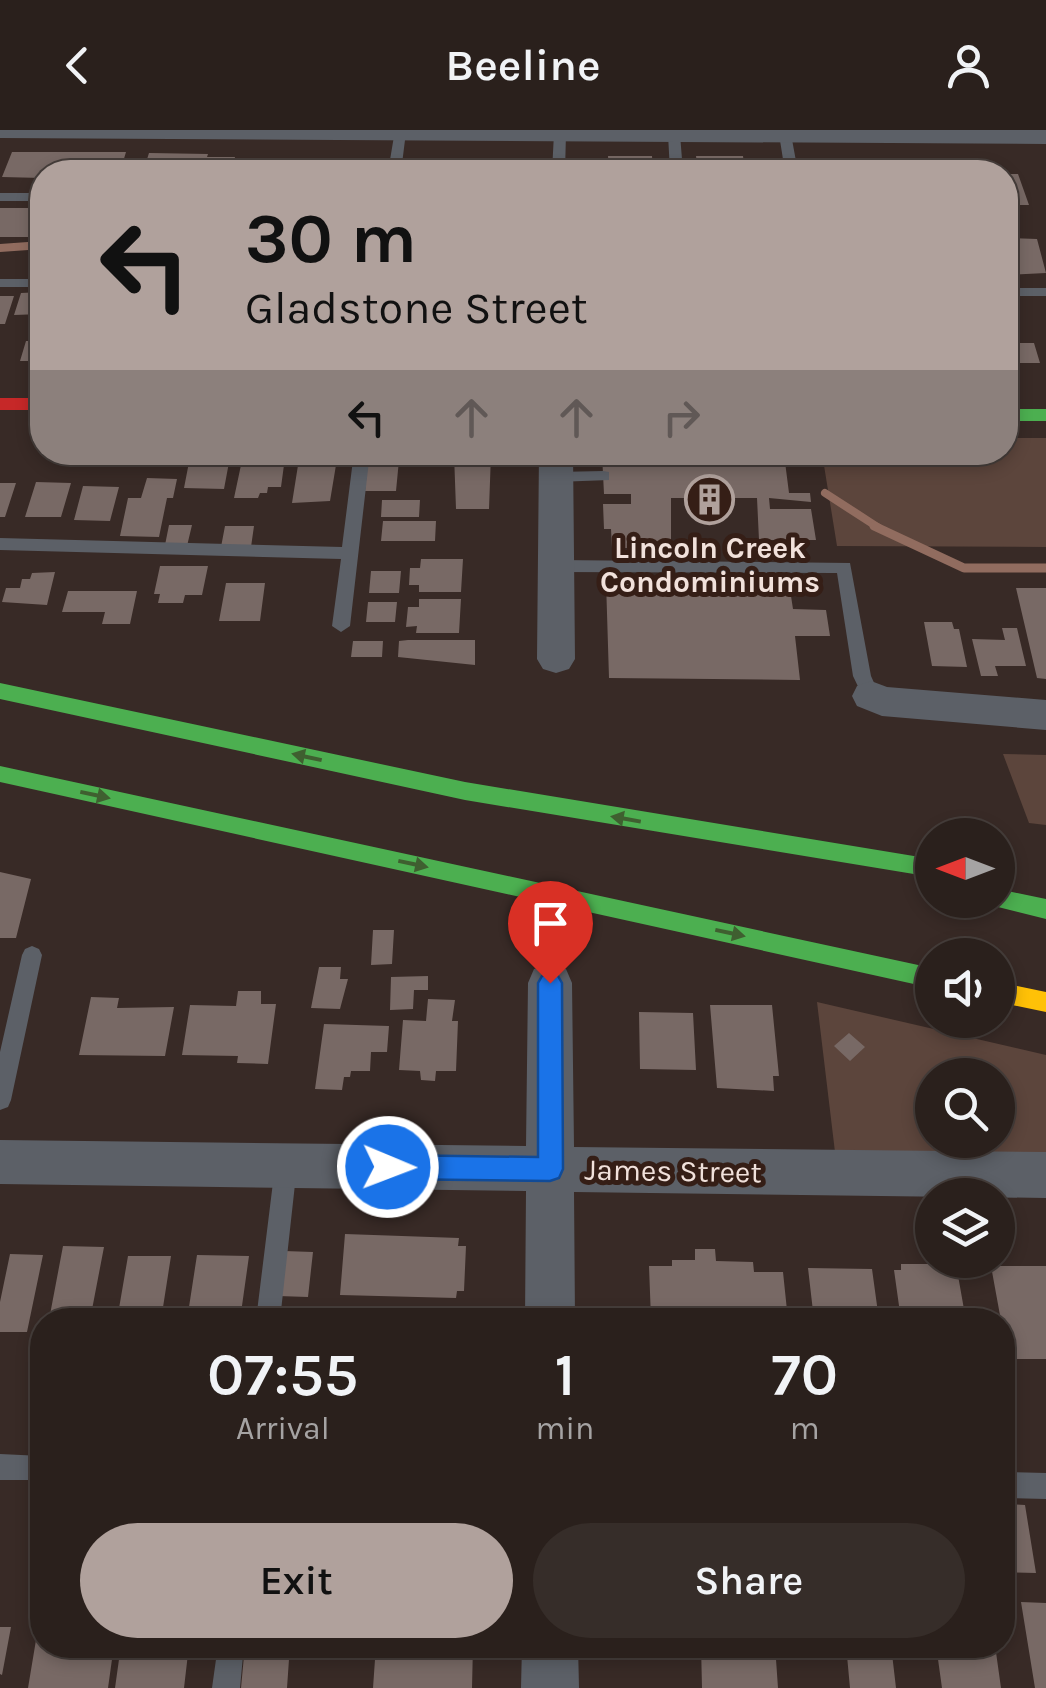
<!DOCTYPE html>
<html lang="en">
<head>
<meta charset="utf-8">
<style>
	:root { --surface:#2a201c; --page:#362d29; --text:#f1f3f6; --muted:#a5a3a3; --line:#463e3b; --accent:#b0a19c }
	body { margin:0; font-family:Karla,sans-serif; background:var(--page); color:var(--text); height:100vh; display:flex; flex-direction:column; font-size:38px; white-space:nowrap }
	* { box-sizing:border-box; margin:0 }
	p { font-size:32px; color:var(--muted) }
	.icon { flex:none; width:55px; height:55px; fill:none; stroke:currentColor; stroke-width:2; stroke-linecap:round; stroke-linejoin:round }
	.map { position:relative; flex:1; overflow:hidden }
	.drawer { position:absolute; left:30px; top:1178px; width:985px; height:350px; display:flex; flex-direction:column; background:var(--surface); border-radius:40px; box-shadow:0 5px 15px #0003,0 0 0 2px var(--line) }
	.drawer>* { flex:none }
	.top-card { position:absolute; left:30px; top:30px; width:988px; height:305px; border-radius:40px; box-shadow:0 5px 15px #0003,0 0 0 2px var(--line); background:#b0a19c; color:#111; overflow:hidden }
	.needle { width:65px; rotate:270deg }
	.buttons { position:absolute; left:915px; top:688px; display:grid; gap:20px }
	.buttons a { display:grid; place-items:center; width:100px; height:100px; border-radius:50%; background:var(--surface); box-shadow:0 5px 15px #0003,0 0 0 2px var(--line); font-size:50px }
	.pin { position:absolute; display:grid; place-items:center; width:85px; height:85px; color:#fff; margin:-102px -42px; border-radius:50% 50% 50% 0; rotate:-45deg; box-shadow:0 0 10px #0007 }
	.pin .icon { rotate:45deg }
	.me { position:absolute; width:110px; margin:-55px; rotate:91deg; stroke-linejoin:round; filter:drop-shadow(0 0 8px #0008) }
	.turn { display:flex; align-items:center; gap:35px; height:210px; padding:0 50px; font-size:45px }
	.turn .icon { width:130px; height:130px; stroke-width:2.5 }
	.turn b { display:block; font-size:70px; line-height:85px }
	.lanes { display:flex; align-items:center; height:95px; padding:0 50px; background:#0003; justify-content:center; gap:50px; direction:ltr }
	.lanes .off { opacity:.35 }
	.eta { display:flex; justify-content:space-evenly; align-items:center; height:170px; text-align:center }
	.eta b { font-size:60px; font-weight:600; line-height:70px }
	.button { display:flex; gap:20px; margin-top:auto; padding:20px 50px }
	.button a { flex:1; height:115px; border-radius:60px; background:var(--accent); color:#111; font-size:40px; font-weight:600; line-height:115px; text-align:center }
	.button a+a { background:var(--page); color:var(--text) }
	header { display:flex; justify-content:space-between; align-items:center; height:130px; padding:0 50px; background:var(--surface); font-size:45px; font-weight:600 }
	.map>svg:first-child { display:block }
</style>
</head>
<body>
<header><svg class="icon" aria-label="back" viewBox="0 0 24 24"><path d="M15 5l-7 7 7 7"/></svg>Beeline<svg class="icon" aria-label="person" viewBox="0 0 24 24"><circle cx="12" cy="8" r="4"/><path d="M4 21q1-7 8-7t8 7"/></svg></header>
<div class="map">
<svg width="1046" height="1558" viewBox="0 0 1046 1558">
	<rect width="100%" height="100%" fill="#382a26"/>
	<path fill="#5c453c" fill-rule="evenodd" d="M 1005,308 L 1046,308 L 1046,417 L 837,416 L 822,323 L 1005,322 Z
		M 1003,624 L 1046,625 L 1046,695 L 1029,693 Z
		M 817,872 L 1046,925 L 1046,1026 L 835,1022 ZM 932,945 L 998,945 L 998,1010 L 932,1010 Z"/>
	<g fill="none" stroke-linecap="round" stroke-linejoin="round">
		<path stroke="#916c5f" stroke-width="8" d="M 0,118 L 42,115
			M 825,363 L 879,398"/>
		<path stroke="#916c5f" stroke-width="9" d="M 874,396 L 964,438 L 1046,438"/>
	</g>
	<path fill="#786965" d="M 12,22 L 126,22 L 120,42 L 42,42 L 42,48 L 2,47 Z
		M 149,23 L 208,24 L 207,27 L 235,27 L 234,31 L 261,31 L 259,42 L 143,42 Z
		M 608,26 L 652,26 L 653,42 L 609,42 Z
		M 696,26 L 743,26 L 745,42 L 698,42 Z
		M 421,33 L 489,34 L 488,42 L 421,42 Z
		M 1005,44 L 1018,44 L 1029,75 L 1005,75 Z
		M 0,78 L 42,78 L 42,107 L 0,107 Z
		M 1005,108 L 1037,109 L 1046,143 L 1005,145 Z
		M 42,162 L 42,184 L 14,185 L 21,163 Z
		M 0,166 L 14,166 L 5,194 L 0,194 Z
		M 38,203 L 42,203 L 42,236 L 29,236 L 30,231 L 20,231 L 26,211 L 35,211 Z
		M 1005,213 L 1034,213 L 1040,233 L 1005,233 Z
		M 730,322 L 784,324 L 789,363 L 810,363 L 811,372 L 769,368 L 770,379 L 811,379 L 816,410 L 759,410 L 757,368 L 671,368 L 671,418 L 612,418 L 611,399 L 604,399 L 603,374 L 631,374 L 631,364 L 604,364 L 602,324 Z
		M 454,324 L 491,324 L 489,379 L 456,379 Z
		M 190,327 L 230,327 L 224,359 L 184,358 Z
		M 299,329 L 337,329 L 330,371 L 292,373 Z
		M 368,330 L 399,330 L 396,361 L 365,361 Z
		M 241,335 L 284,335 L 281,357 L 268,357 L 267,363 L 260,363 L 258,368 L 234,368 Z
		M 147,348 L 177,349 L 173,368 L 167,368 L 159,407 L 120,406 L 128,368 L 141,368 Z
		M 36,352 L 71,353 L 61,387 L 25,387 Z
		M 0,353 L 16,353 L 5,387 L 0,387 Z
		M 83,356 L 119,357 L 110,391 L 74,390 Z
		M 382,370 L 420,370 L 419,387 L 381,387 Z
		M 383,391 L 436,391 L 435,411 L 381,411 Z
		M 169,395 L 192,395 L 187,416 L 165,415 Z
		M 225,396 L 254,396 L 251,417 L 221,417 Z
		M 421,429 L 463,429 L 461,462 L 419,462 L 419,455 L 409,455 L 410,438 L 420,438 Z
		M 160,436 L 208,436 L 202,465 L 185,465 L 183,473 L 158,473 L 160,464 L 154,464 Z
		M 371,441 L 401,441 L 399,463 L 369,463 Z
		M 55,442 L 47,475 L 2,472 L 6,458 L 20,458 L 22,449 L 30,449 L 32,443 Z
		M 606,451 L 789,453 L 793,479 L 826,480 L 830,506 L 795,506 L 800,550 L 609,548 Z
		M 226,453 L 265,453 L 260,491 L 219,491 Z
		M 1016,458 L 1046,458 L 1046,549 L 1037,548 Z
		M 68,461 L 137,461 L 130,494 L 102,494 L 105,482 L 62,482 Z
		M 419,469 L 461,469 L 459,503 L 416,503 L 417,496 L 406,497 L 408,477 L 419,477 Z
		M 368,472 L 397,472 L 395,492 L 366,492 Z
		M 924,492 L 952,492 L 954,499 L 959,499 L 967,537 L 932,536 Z
		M 1002,498 L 1017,498 L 1026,536 L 995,536 L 998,546 L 981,546 L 972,509 L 1005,510 Z
		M 408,510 L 475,510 L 475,535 L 398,527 L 399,511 Z
		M 353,511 L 383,511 L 382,527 L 351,527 Z
		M 0,742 L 31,749 L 16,808 L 0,808 Z
		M 373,800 L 394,800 L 392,834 L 371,835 Z
		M 319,837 L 341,837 L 340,849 L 348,849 L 340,879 L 311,878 Z
		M 428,846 L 428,860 L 414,860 L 413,879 L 390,880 L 391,847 Z
		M 238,861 L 261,861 L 261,874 L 276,874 L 268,934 L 237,933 L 238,926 L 182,925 L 190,875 L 236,876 Z
		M 91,867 L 119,868 L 117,878 L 174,877 L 165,926 L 79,925 Z
		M 428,869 L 455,870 L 452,891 L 458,891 L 456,941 L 436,941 L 435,951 L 421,950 L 420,941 L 399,940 L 403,890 L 426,891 Z
		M 710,875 L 772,875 L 779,946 L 773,946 L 774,961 L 717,958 Z
		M 639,882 L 693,883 L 696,940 L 640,939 Z
		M 324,894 L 389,896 L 387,922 L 371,922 L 370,941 L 351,941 L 350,947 L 344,947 L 342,960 L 315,959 Z
		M 849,903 L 865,917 L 850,931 L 834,916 Z
		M 345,1104 L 459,1108 L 458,1116 L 466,1116 L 464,1161 L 457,1161 L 456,1168 L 340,1165 Z
		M 63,1116 L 104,1117 L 90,1190 L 49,1190 Z
		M 695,1119 L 715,1119 L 716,1131 L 753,1132 L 754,1142 L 783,1142 L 788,1190 L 651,1189 L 649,1136 L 672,1136 L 672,1130 L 695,1130 Z
		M 284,1121 L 313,1122 L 308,1167 L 278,1166 Z
		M 10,1124 L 43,1125 L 27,1202 L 0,1202 L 0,1172 Z
		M 197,1125 L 249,1126 L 240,1190 L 187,1190 Z
		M 128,1126 L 171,1126 L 161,1190 L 117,1190 Z
		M 901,1134 L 956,1134 L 965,1185 L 971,1185 L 972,1190 L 901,1190 L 894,1140 L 901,1140 Z
		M 991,1136 L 1046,1136 L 1046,1229 L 1008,1229 Z
		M 808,1138 L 872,1139 L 879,1190 L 814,1190 Z
		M 372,1178 L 456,1179 L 456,1190 L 371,1190 Z
		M 1004,1265 L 1013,1313 L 1002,1313 Z
		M 1002,1374 L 1025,1375 L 1036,1443 L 1003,1442 Z
		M 1021,1472 L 1046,1473 L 1046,1558 L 1035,1558 Z
		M 40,1486 L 42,1515 L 114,1515 L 108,1558 L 28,1558 Z
		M 0,1497 L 11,1497 L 2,1545 L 0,1544 Z
		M 121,1515 L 189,1515 L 184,1558 L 115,1558 Z
		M 245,1515 L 290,1515 L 287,1558 L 241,1558 Z
		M 376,1515 L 473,1515 L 472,1558 L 373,1558 Z
		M 701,1515 L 775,1515 L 778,1558 L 702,1558 Z
		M 846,1515 L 891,1515 L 896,1558 L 850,1558 Z
		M 936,1515 L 995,1515 L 1001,1558 L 942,1558 Z"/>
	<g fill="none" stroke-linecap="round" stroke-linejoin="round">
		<path fill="#5c6067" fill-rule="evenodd" d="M 395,0 L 406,2 L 401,42 L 388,42 Z
			M 556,0 L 566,3 L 565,42 L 552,42 L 554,3 Z
			M 674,0 L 680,4 L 683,42 L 670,42 L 668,4 Z
			M 785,0 L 791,4 L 798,42 L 785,42 L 779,4 Z
			M 0,63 L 42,63 L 42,71 L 0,71 Z
			M 0,149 L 42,149 L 42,157 L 0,157 Z
			M 1005,158 L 1046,158 L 1046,166 L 1005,166 Z
			M 354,322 L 370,322 L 350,496 L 341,502 L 332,496 L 341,429 L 0,420 L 0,408 L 342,417 Z
			M 603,341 L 609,342 L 609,350 L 556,352 L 548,347 L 556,342 Z
			M 556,430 L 850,433 L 871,546 L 880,566 L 871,573 L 865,571 L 853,546 L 837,443 L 556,442 L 548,436 Z
			M 32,816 L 39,819 L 42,825 L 11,970 L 8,977 L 0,980 L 0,922 L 22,825 L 25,819 Z
			M 286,1025 L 294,1029 L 297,1036 L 280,1190 L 256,1190 L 275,1036 L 278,1029 Z
			M 0,1324 L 42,1326 L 42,1350 L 0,1350 Z
			M 1002,1342 L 1046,1343 L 1046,1369 L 1002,1368 Z
			M 218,1515 L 244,1515 L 240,1558 L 212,1558 Z"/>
		<path fill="#5c6067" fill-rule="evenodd" d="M 0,0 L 1046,0 L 1046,14 L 0,8 Z
			M 539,322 L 573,322 L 575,529 L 569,539 L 556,543 L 543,539 L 537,529 Z
			M 871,551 L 887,557 L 1046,570 L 1046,600 L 882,586 L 857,576 L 852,566 L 857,556 Z
			M 550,834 L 566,839 L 572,853 L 574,1017 L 1046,1022 L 1046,1068 L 574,1062 L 575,1190 L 525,1190 L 526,1061 L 0,1054 L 0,1010 L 526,1016 L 528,853 L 534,839 Z
			M 522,1515 L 578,1515 L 579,1558 L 521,1558 Z"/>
		<path fill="#4caf50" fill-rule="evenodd" d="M 1005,279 L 1046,279 L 1046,291 L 1005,291 Z
			M 0,553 L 465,652 L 932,729 L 932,747 L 465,670 L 0,569 Z
			M 0,636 L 932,838 L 932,858 L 0,652 Z
			M 998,759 L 1046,769 L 1046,789 L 990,775 L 988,770 L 998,770 Z"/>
		<path fill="#ffc107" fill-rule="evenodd" d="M 998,852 L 1046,862 L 1046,882 L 998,872 Z"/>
		<path fill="#c62828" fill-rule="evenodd" d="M 0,268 L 42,268 L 42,280 L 0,280 Z"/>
	</g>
	<defs><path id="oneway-solid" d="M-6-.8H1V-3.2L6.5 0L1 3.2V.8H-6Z" transform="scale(2.5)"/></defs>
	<g fill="#3f5f30">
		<use href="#oneway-solid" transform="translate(307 627) rotate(-168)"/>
		<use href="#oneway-solid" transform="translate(95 665) rotate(12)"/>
		<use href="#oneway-solid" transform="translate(626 689) rotate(-170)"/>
		<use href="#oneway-solid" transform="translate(413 734) rotate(12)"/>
		<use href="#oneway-solid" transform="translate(730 803) rotate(12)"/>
	</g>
	<path fill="#1a73e8" stroke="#114b97" stroke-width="2.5" d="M 550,843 L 558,846 L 562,853 L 563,1039 L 559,1048 L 550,1051 L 388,1049 L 380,1045 L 376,1037 L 380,1028 L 388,1025 L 538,1027 L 538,853 L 542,846 Z"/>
	<defs>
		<symbol id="building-ring" viewBox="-11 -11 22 22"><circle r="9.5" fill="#351e16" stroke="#b0a19c" stroke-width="1.5"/><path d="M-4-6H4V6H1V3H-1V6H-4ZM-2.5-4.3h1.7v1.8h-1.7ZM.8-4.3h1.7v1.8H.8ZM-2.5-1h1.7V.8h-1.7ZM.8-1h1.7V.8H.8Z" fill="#b0a19c"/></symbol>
	</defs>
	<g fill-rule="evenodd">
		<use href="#building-ring" x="682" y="342" width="55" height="55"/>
	</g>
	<g text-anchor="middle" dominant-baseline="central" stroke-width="10" stroke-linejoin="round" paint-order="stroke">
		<g font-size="30" font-weight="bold" fill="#f1e1db" stroke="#351e16">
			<text x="710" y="418">Lincoln Creek<tspan x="710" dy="34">Condominiums</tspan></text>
		</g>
		<g font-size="30" fill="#f1e1db" stroke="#351e16">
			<text transform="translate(673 1041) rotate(1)">James Street</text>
		</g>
	</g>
</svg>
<div class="buttons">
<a><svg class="needle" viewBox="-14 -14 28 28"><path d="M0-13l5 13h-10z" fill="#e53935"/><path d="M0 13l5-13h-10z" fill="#a5a3a3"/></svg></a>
<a><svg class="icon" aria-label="sound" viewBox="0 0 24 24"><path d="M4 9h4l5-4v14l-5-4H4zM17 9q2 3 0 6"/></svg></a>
<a><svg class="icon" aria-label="search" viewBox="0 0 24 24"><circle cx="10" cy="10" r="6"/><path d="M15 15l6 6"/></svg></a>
<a><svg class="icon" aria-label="layers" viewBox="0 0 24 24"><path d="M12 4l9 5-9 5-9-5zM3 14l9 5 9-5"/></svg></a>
</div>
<div class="pin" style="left:550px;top:853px;background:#d93025"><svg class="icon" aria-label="arrive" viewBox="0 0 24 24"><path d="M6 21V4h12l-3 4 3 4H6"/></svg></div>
<svg class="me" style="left:388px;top:1037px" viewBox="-20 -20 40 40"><circle r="17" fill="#1a73e8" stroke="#fff" stroke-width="3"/><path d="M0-11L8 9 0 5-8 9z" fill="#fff"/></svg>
<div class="top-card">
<div class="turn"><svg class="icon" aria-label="left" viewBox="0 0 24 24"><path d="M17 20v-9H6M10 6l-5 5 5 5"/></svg><div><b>30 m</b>Gladstone Street</div></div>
<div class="lanes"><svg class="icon" aria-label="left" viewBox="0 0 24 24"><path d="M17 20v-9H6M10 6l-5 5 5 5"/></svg><svg class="icon off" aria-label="ahead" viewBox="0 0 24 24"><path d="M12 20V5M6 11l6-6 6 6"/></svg><svg class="icon off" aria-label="ahead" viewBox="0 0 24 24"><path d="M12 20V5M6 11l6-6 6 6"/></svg><svg class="icon off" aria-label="right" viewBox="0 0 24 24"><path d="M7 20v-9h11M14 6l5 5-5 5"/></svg></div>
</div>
<section class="drawer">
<div class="eta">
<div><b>07:55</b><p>Arrival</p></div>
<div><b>1</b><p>min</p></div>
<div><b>70</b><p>m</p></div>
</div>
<div class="button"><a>Exit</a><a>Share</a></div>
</section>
</div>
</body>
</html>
